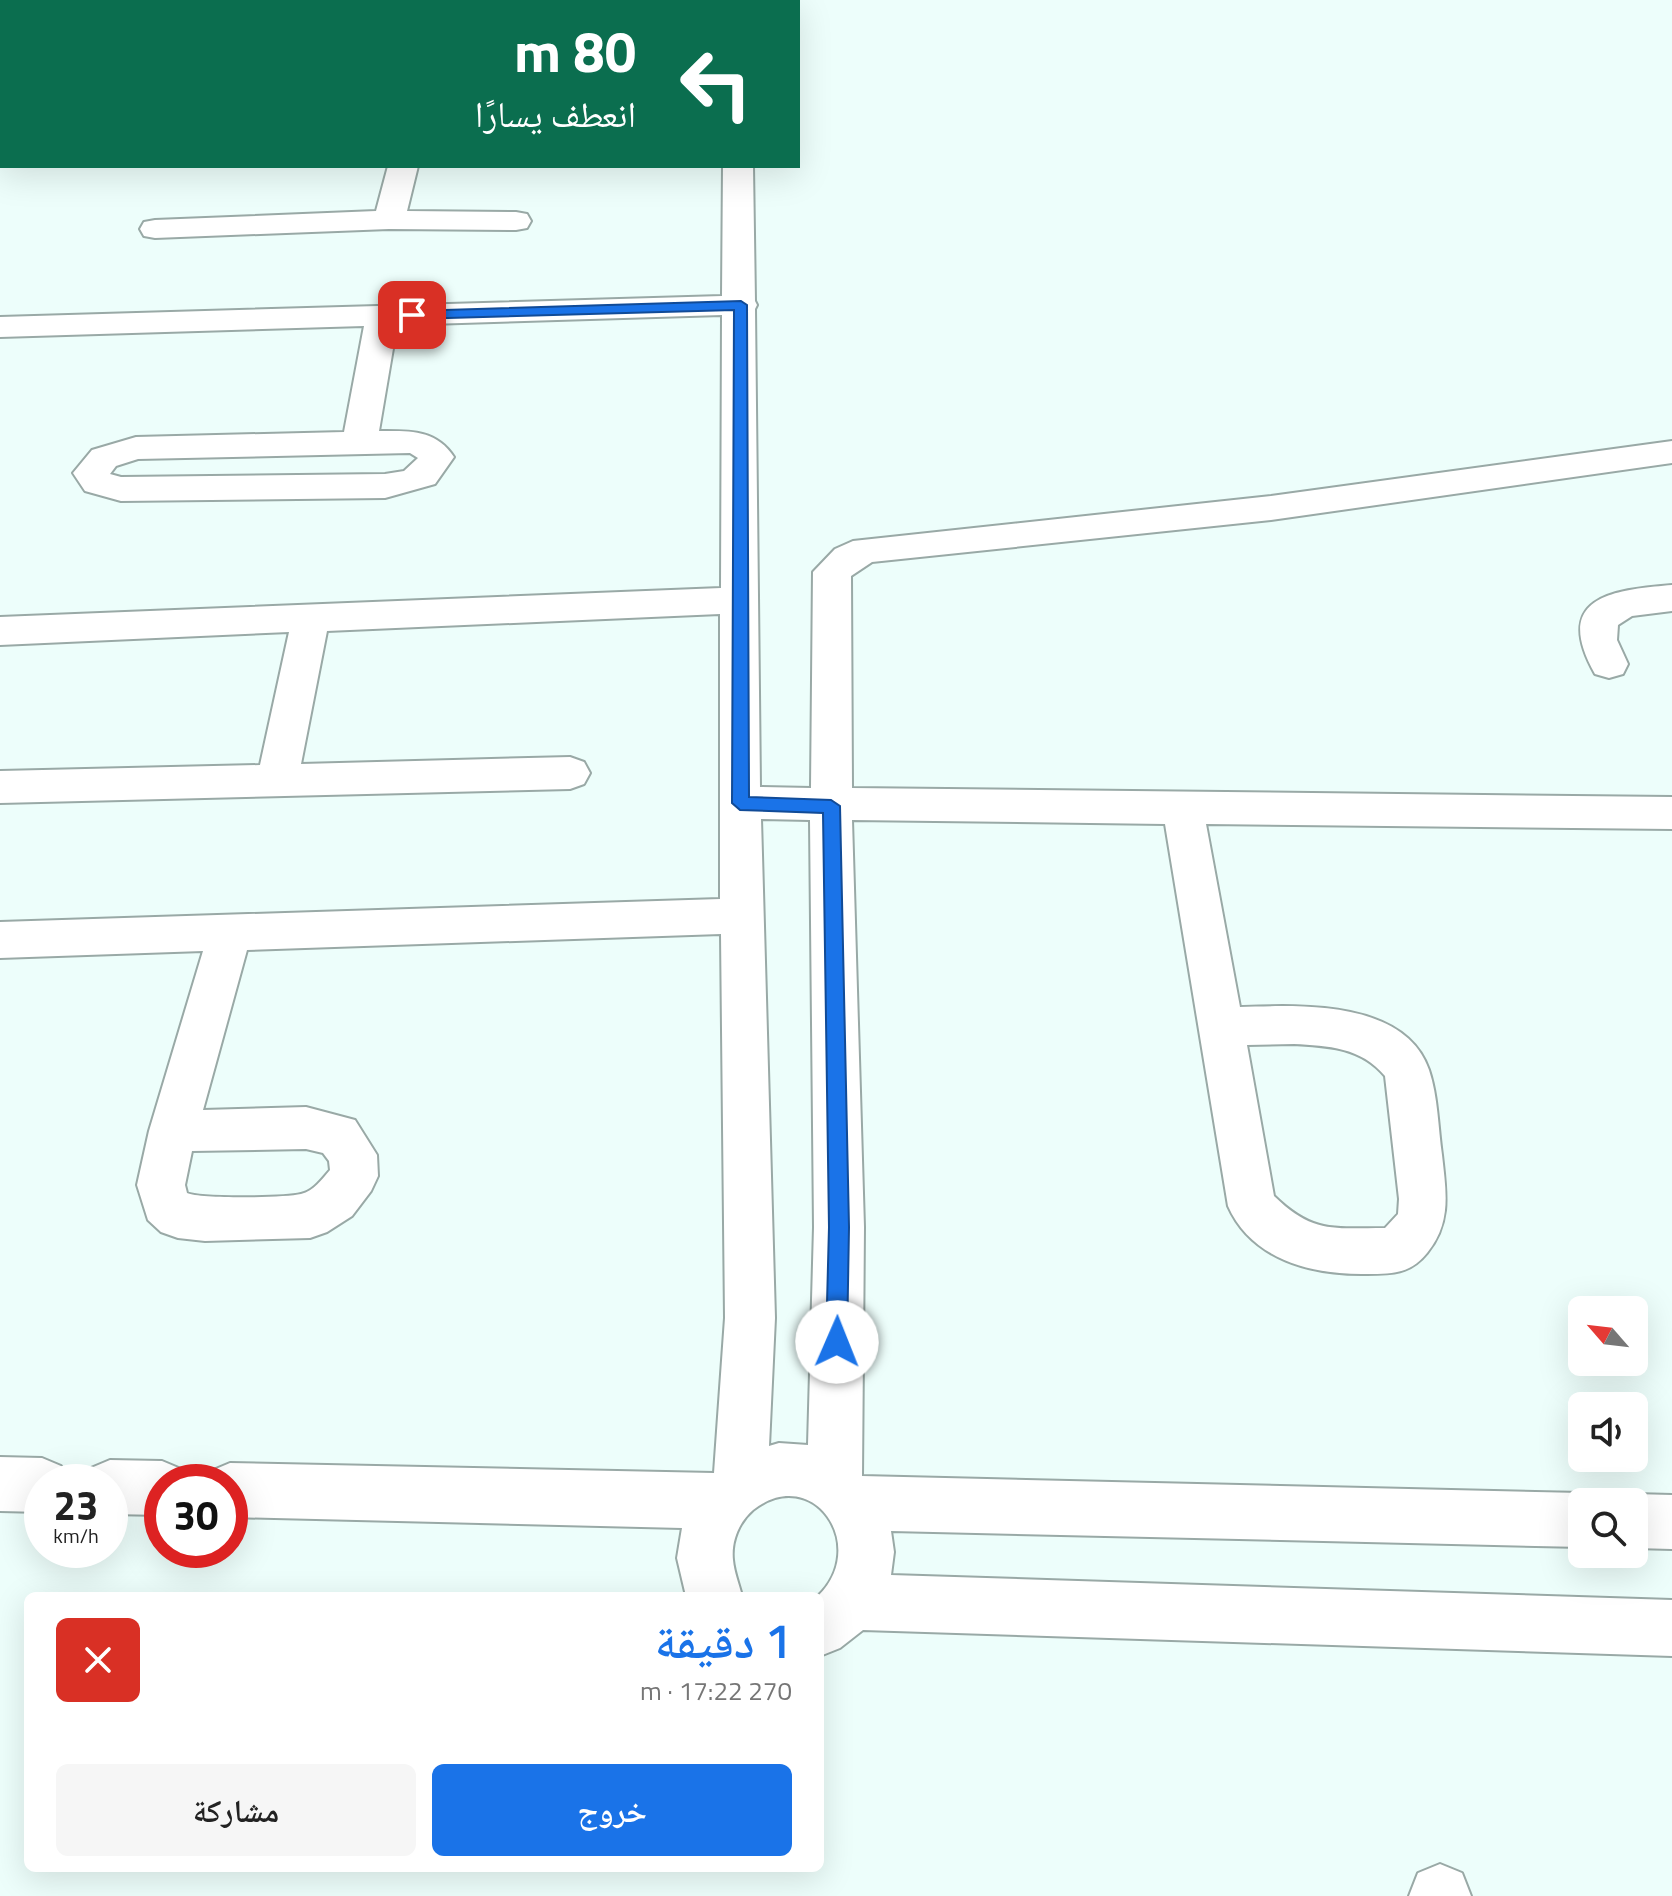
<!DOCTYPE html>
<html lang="ar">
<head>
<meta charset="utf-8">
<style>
	:root { --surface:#fff; --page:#f6f6f6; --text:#222; --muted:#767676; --accent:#1a73e8 }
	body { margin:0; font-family:"Titillium Web","Noto Naskh Arabic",sans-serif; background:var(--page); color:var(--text); direction:rtl; height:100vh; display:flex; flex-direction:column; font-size:30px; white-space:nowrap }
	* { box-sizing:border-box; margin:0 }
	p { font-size:26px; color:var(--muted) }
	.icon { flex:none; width:44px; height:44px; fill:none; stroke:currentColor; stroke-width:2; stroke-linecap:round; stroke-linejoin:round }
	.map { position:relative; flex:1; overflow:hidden; direction:ltr }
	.side { position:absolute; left:24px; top:1592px; width:800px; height:280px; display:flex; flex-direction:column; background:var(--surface); border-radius:12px; box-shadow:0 8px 32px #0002; direction:rtl }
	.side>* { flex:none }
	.hud { position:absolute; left:0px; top:0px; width:800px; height:168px; box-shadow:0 8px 32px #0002; direction:rtl; background:#0b6e4f; color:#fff; overflow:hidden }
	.needle { width:52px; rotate:298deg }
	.fabs { position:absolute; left:1568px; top:1296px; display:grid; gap:16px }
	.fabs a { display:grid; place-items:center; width:80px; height:80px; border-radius:12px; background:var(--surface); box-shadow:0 8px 32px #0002; font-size:40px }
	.speed { position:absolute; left:24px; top:1464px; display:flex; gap:16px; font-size:40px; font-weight:700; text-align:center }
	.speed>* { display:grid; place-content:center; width:104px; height:104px; border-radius:50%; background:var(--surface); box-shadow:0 8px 32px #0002; line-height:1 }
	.speed small { font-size:20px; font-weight:400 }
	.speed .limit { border:12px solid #d22; background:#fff; color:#111 }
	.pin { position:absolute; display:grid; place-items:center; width:68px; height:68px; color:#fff; margin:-34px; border-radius:16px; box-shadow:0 4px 12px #0006 }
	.me { position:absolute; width:88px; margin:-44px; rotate:1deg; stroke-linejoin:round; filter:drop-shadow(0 0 6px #0008) }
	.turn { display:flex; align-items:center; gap:28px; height:168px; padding:0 32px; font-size:36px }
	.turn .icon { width:104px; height:104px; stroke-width:2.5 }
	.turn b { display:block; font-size:56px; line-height:68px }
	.round { display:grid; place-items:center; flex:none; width:84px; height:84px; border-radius:12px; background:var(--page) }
	.headline { display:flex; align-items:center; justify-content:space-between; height:136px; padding:0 32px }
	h1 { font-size:48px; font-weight:600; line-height:60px; color:var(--accent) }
	.action { display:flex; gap:16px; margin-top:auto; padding:16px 32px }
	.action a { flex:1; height:92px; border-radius:12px; background:var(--accent); color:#fff; font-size:32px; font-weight:600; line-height:92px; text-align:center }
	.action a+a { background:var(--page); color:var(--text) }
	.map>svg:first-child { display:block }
</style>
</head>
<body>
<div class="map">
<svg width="1672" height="1896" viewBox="0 0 1672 1896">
	<rect width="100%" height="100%" fill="#edfefb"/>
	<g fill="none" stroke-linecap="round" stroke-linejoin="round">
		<defs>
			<path id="minor" d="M 233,0 L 259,0 L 259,2 L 233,2 Z
				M 724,0 L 750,0 L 750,2 L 724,2 Z
				M 0,135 L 2,135 L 2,153 L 0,153 Z
				M 388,166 L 418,166 L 407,211 L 516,212 L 527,214 L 531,221 L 527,228 L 516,230 L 389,229 L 155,238 L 144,236 L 140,229 L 144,222 L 155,220 L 376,211 Z
				M 723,166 L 753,166 L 755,301 L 757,305 L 755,309 L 760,787 L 811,788 L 813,572 L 835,549 L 853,541 L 1271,496 L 1672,441 L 1672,463 L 1271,520 L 872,562 L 851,576 L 852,788 L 1672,797 L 1672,829 L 1206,824 L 1240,1007 C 1300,1005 1405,1000 1429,1070 C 1438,1097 1438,1127 1442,1155 C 1446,1192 1452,1222 1427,1253 C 1410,1274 1392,1274 1367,1274 C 1312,1275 1252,1260 1228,1206 L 1165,824 L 852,820 L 864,1227 L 862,1476 L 1582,1493 L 1602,1502 L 1582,1502 L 1582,1547 L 891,1531 L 894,1552 L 891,1575 L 1672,1600 L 1672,1656 L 863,1630 L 840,1648 L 820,1656 L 820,1596 L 818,1596 C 870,1546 813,1463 753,1510 C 739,1522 731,1541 733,1560 C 734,1572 739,1584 742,1596 L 686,1596 L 677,1558 L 682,1528 L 230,1517 L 230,1482 L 206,1482 L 211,1471 L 230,1463 L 714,1473 L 725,1318 L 721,934 L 247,950 L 203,1110 L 306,1107 L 355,1120 L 377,1155 L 378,1176 L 371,1191 L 352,1216 L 327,1232 L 310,1238 L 205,1241 L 178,1238 L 161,1232 L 148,1220 L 137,1185 L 149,1131 L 203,951 L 0,958 L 0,922 L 720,899 L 720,614 L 327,631 L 301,764 L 570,757 L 584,762 L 590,773 L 584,784 L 570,789 L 0,803 L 0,771 L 260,765 L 289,632 L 0,645 L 0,617 L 721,588 L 722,315 L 397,325 L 379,431 C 409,431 436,429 454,457 L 435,484 L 385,498 L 121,501 L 85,491 L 73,473 L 92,450 L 136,437 L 344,432 L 364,326 L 0,337 L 0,317 L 722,296 ZM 410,453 L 418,458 L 404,471 L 385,474 L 121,477 L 110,474 L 116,466 L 138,459 ZM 761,819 L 810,820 L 814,1227 L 808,1445 L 779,1443 L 769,1446 L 775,1318 ZM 1294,1044 C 1328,1046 1361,1047 1385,1076 L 1399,1199 L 1398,1214 L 1385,1228 C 1334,1228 1313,1234 1274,1196 L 1247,1045 ZM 306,1149 L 323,1153 L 329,1161 L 330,1170 C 322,1179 314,1191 301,1194 C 284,1198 200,1199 187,1193 L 185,1185 L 192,1151 Z
				M 1672,585 L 1672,611 L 1632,616 L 1618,625 L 1617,640 L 1628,664 L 1623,674 L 1609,678 L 1595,674 C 1552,598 1610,590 1672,585 Z
				M 0,1457 L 42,1458 L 61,1466 L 68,1482 L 42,1482 L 42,1512 L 0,1511 Z
				M 110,1460 L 162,1461 L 181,1469 L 186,1482 L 162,1482 L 162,1515 L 110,1514 L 110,1482 L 85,1482 L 91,1468 Z
				M 1634,1494 L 1672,1495 L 1672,1549 L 1634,1548 L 1634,1502 L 1615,1502 Z
				M 1440,1864 L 1462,1873 L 1471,1896 L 1409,1896 L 1418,1873 Z"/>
		</defs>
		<use href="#minor" stroke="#99a9a6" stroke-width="4"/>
		<use href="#minor" fill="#fff" fill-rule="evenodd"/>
	</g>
	<path fill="#1a73e8" stroke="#114b97" stroke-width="2" d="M 741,301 L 747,305 L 749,797 L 831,800 L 840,806 L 849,1227 L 847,1342 L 844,1349 L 837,1352 L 829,1349 L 826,1342 L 829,1227 L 823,813 L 740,810 L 732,803 L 734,310 L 412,319 L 405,315 L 412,311 Z"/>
</svg>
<div class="fabs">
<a><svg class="needle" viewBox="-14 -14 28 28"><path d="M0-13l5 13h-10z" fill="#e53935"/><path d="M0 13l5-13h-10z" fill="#767676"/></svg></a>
<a><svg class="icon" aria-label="sound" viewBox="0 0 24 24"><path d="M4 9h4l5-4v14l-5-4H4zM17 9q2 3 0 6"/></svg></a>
<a><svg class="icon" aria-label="search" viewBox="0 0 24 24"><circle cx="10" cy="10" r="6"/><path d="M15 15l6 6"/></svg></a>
</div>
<div class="speed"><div>23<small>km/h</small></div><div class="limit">30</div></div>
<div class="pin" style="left:412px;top:315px;background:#d93025"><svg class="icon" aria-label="arrive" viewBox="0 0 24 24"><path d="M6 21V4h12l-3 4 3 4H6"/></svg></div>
<svg class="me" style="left:837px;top:1342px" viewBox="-20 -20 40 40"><circle r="19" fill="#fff"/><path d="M0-13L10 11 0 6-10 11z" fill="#1a73e8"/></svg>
<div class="hud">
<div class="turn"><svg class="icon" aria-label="left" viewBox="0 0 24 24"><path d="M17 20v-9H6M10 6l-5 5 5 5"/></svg><div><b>80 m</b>انعطف يسارًا</div></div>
</div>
<section class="side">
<div class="headline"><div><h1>1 دقيقة</h1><p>270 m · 17:22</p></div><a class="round" style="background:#d93025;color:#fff"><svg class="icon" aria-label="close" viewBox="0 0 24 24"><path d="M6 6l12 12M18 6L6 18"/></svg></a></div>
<div class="action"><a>خروج</a><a>مشاركة</a></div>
</section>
</div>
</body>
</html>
